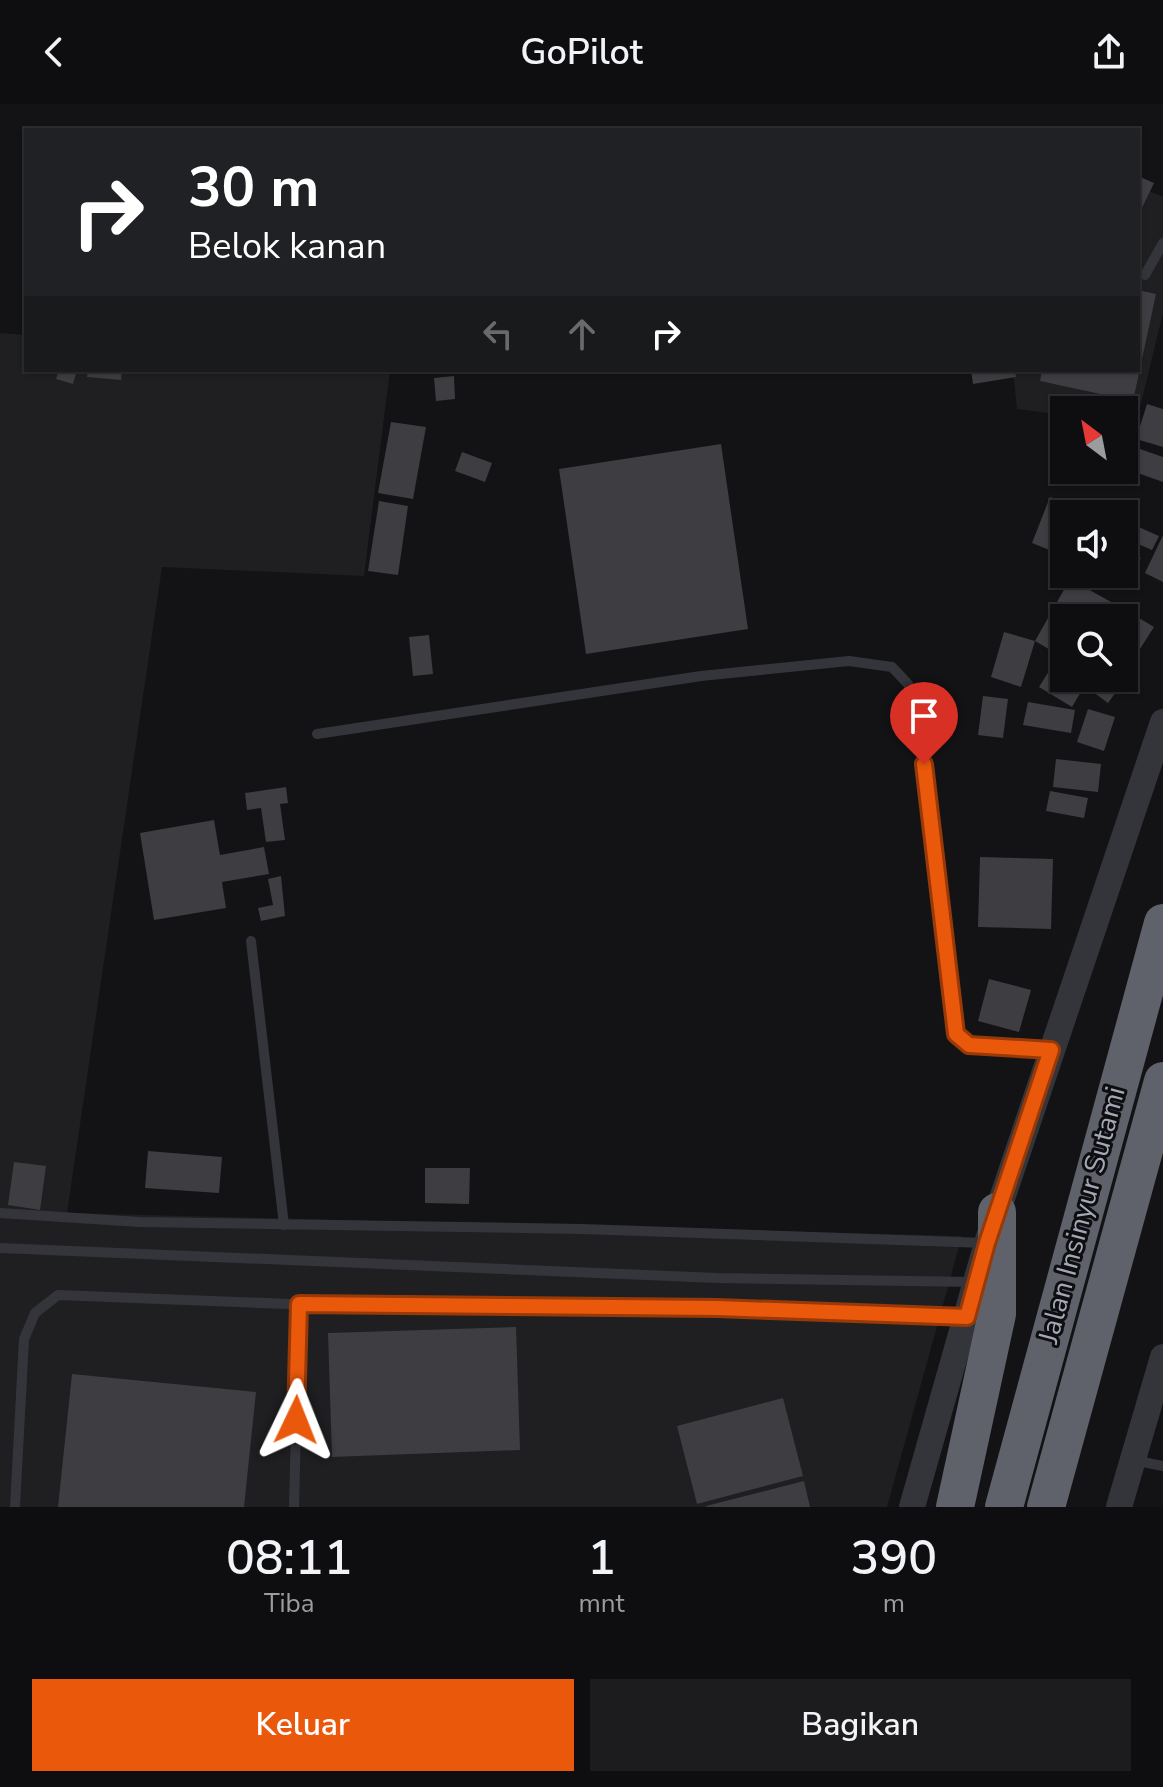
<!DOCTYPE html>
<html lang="id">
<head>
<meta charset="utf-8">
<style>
	:root { --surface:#0e0e10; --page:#1c1c1e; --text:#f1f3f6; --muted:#9b9c9f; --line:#2e2e30; --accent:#ea580c }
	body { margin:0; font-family:"Nunito Sans",sans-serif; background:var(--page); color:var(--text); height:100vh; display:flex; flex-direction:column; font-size:30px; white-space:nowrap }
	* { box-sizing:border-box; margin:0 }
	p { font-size:26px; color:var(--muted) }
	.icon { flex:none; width:44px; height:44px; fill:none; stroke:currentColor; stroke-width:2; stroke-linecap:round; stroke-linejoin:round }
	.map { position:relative; height:1403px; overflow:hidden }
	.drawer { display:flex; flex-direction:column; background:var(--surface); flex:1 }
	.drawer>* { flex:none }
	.banner { position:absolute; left:24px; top:24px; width:1116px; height:244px; border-radius:0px; box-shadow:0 2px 6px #0004,0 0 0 2px var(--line); background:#202124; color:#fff; overflow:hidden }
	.needle { width:52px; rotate:328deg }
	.fabs { position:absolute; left:1050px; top:292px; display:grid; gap:16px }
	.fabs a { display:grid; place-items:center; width:88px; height:88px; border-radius:0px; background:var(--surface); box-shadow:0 2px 6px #0004,0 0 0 2px var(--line); font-size:40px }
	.pin { position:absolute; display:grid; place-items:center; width:68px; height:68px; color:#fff; margin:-82px -34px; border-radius:50% 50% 50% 0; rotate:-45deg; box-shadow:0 0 8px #0007 }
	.pin .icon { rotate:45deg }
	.me { position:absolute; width:88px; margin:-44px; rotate:2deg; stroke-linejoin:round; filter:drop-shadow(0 0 6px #0008) }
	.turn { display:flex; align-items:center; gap:28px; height:168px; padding:0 32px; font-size:36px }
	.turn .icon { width:104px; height:104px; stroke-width:2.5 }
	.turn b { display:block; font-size:56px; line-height:68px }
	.lanes { display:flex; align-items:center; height:76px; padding:0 32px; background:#0003; justify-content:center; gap:40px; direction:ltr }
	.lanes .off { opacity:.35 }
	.eta { display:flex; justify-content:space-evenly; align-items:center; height:136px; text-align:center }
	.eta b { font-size:48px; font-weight:600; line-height:56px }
	.primary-button { display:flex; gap:16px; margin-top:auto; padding:16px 32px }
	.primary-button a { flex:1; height:92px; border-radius:0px; background:var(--accent); color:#fff; font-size:32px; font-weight:600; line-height:92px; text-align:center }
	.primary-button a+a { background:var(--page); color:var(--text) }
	header { display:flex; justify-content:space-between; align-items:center; height:104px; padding:0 32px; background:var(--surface); font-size:36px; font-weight:600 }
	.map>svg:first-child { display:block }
</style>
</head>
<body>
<header><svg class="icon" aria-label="back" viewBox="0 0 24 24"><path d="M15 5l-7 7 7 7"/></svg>GoPilot<svg class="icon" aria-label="share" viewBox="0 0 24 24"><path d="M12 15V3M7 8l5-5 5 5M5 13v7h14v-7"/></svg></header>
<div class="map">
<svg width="1163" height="1403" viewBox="0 0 1163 1403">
	<rect width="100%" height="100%" fill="#131315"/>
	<path fill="#1f1f22" d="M 1138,82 L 1163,93 L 1163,209 L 1136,320 L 1124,318 L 1124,306 L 1064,306 L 1064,311 L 1017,305 L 1013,266 L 1138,266 Z
		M 0,229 L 26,231 L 26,266 L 390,266 L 364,472 L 162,463 L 67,1109 L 962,1132 L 887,1403 L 0,1403 Z"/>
	<path fill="#3d3d42" d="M 1138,72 L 1154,79 L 1138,112 Z
		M 1138,186 L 1156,190 L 1133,297 L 1040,277 L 1042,266 L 1138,266 Z
		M 59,266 L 77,266 L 73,280 L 56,275 Z
		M 88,266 L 122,266 L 121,276 L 87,273 Z
		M 971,266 L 1015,266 L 1016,273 L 973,280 Z
		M 454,272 L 455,295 L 436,297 L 434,274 Z
		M 1147,300 L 1163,305 L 1163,343 L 1136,335 Z
		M 391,318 L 426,323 L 413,395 L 378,389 Z
		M 721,340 L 748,525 L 586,550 L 559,365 Z
		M 1140,345 L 1163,353 L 1163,378 L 1132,367 Z
		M 462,348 L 492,359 L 485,378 L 455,367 Z
		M 1050,393 L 1076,402 L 1073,410 L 1064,410 L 1064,432 L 1057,449 L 1032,439 Z
		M 379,397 L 408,402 L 398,471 L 368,467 Z
		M 1125,417 L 1159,432 L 1152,446 L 1124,434 Z
		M 1163,431 L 1163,478 L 1145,469 Z
		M 1124,446 L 1141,454 L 1129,476 L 1118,470 L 1124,470 Z
		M 1070,475 L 1120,503 L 1113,514 L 1064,514 L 1064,554 L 1035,537 Z
		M 1134,511 L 1154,523 L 1133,556 L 1124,551 L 1124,527 Z
		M 1004,528 L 1035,537 L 1021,583 L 991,573 Z
		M 429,531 L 433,570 L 413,572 L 409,533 Z
		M 1052,562 L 1064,569 L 1064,574 L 1073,574 L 1085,581 L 1072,603 L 1039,583 Z
		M 1097,574 L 1126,574 L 1108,599 L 1089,585 Z
		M 983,592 L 1008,595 L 1003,634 L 978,631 Z
		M 1028,598 L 1075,606 L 1071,629 L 1023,621 Z
		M 1088,605 L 1115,613 L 1104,647 L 1077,638 Z
		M 1056,655 L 1101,660 L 1098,688 L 1053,683 Z
		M 286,683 L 288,699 L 280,700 L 285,736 L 266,738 L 261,704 L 247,706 L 245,689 Z
		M 1050,687 L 1088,694 L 1084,714 L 1046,707 Z
		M 214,716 L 220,751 L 264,743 L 269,770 L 222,778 L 226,804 L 154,816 L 140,729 Z
		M 980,753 L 1053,755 L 1051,825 L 978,823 Z
		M 281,772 L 285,812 L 261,817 L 258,804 L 273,801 L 268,775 Z
		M 989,875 L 1031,886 L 1019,928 L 978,917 Z
		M 148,1047 L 222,1053 L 219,1089 L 145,1084 Z
		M 14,1058 L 46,1062 L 40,1106 L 8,1101 Z
		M 425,1064 L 470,1064 L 469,1100 L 425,1099 Z
		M 516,1223 L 520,1346 L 332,1353 L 328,1229 Z
		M 72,1270 L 256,1288 L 244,1403 L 58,1403 Z
		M 783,1294 L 803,1372 L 697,1400 L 677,1322 Z
		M 804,1377 L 810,1403 L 707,1403 L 706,1402 Z"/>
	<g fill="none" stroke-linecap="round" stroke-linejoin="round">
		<path stroke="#34353a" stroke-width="10" d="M 1145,171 L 1163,139
			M 317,630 L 701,572 L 849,557 L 892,563 L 908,580 L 919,604 L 956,930 L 969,941 L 1051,946
			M 251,837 L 284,1121
			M 0,1109 L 139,1118 L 582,1125 L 985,1139
			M 0,1144 L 718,1174 L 974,1178
			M 1133,1356 L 1163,1362
			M 15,1403 L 24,1235 L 35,1209 L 58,1191 L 315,1201 L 774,1206 L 965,1213
			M 294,1403 L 299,1200"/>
		<path stroke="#34353a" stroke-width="26" d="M 912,1403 L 987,1139 L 1163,618
			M 1119,1403 L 1163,1253"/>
		<path stroke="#60626b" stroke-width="38" d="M 955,1403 L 997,1210 L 997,1108
			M 1004,1403 L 1163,819
			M 1046,1403 L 1163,977"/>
	</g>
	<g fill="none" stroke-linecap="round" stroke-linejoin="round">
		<defs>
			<path id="route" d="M 296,1316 L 299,1200 L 717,1204 L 967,1213 L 987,1139 L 1051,946 L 969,941 L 956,930 L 924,660"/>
		</defs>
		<use href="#route" stroke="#983908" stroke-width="20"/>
		<use href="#route" stroke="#ea580c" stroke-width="14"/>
	</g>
	<g text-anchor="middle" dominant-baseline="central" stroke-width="6" stroke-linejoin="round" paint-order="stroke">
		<g font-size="28" fill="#a4a8b6" stroke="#0e0e10">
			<text transform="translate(1082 1111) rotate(-75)">Jalan Insinyur Sutami</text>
		</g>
	</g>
</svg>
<div class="fabs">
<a><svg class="needle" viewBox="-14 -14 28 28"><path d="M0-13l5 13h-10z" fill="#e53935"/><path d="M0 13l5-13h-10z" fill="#9b9c9f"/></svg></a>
<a><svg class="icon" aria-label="sound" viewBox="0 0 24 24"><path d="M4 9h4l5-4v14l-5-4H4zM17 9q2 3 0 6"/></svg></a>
<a><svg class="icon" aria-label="search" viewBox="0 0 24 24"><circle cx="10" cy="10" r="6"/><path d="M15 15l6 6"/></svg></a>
</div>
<div class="pin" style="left:924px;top:660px;background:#d93025"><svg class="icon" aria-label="arrive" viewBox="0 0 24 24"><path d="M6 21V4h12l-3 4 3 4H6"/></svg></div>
<svg class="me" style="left:296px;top:1316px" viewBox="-20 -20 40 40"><path d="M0-17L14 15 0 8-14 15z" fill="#ea580c" stroke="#fff" stroke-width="4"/></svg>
<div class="banner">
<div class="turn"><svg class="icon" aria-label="right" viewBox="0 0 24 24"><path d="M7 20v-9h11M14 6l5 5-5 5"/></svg><div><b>30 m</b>Belok kanan</div></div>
<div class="lanes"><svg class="icon off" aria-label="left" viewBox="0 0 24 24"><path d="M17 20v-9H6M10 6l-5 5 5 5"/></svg><svg class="icon off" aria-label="ahead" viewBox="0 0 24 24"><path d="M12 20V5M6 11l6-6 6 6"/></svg><svg class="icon" aria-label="right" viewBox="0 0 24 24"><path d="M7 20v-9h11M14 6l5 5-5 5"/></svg></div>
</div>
</div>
<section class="drawer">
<div class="eta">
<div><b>08:11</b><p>Tiba</p></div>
<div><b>1</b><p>mnt</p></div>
<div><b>390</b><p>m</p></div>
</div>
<div class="primary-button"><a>Keluar</a><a>Bagikan</a></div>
</section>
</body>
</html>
